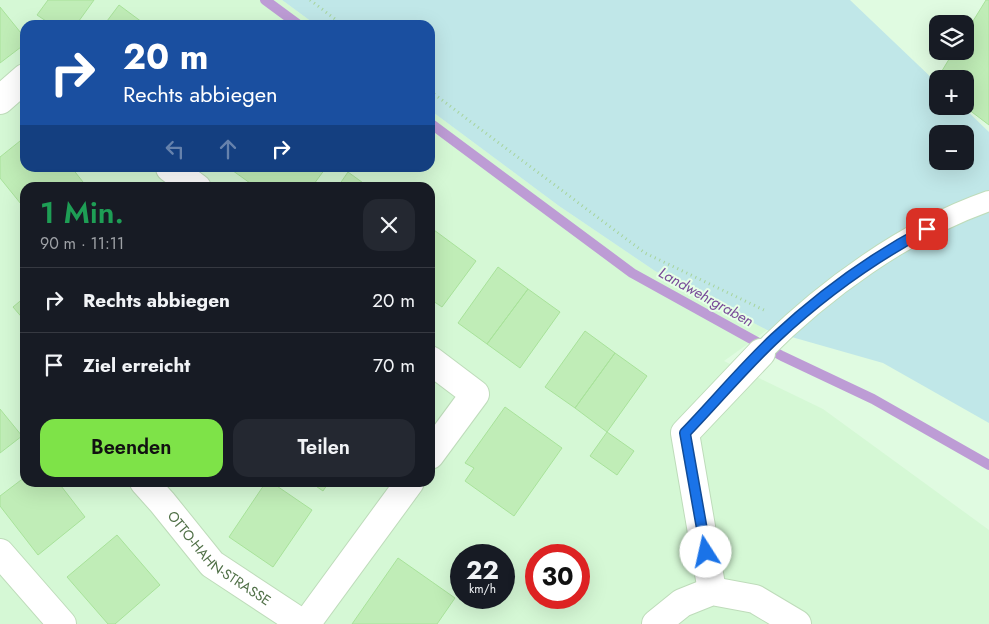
<!DOCTYPE html>
<html lang="de">
<head>
<meta charset="utf-8">
<style>
	:root { --surface:#171b24; --page:#242831; --text:#f1f3f6; --muted:#9ea1a6; --line:#363941; --accent:#7ee348 }
	body { margin:0; font-family:Jost,sans-serif; background:var(--page); color:var(--text); height:100vh; display:flex; flex-direction:column; font-size:19px; white-space:nowrap }
	* { box-sizing:border-box; margin:0 }
	p { font-size:16px; color:var(--muted) }
	.icon { flex:none; width:28px; height:28px; fill:none; stroke:currentColor; stroke-width:2; stroke-linecap:round; stroke-linejoin:round }
	.map { position:relative; flex:1; overflow:hidden }
	.side { position:absolute; left:20px; top:182px; width:415px; height:305px; display:flex; flex-direction:column; background:var(--surface); border-radius:15px; box-shadow:0 5px 20px #0002 }
	.side>* { flex:none }
	.top-card { position:absolute; left:20px; top:20px; width:415px; height:152px; border-radius:15px; box-shadow:0 5px 20px #0002; background:#1a4fa0; color:#fff; overflow:hidden }
	.controls { position:absolute; left:929px; top:15px; display:grid; gap:10px }
	.controls a { display:grid; place-items:center; width:45px; height:45px; border-radius:10px; background:var(--surface); box-shadow:0 5px 20px #0002; font-size:25px }
	.speed { position:absolute; left:450px; top:544px; display:flex; gap:10px; font-size:25px; font-weight:700; text-align:center }
	.speed>* { display:grid; place-content:center; width:65px; height:65px; border-radius:50%; background:var(--surface); box-shadow:0 5px 20px #0002; line-height:1 }
	.speed small { font-size:12px; font-weight:400 }
	.speed .limit { border:8px solid #d22; background:#fff; color:#111 }
	.pin { position:absolute; display:grid; place-items:center; width:42px; height:42px; color:#fff; margin:-21px; border-radius:10px; box-shadow:0 2px 8px #0006 }
	.me { position:absolute; width:55px; margin:-28px; rotate:350deg; stroke-linejoin:round; filter:drop-shadow(0 0 4px #0008) }
	.turn { display:flex; align-items:center; gap:18px; height:105px; padding:0 20px; font-size:22px }
	.turn .icon { width:65px; height:65px; stroke-width:2.5 }
	.turn b { display:block; font-size:35px; line-height:42px }
	.lanes { display:flex; align-items:center; height:48px; padding:0 20px; background:#0003; justify-content:center; gap:25px; direction:ltr }
	.lanes .off { opacity:.35 }
	.round { display:grid; place-items:center; flex:none; width:52px; height:52px; border-radius:15px; background:var(--page) }
	.summary { display:flex; align-items:center; justify-content:space-between; height:85px; padding:0 20px }
	h1 { font-size:30px; font-weight:600; line-height:38px; color:#1e9e55 }
	.primary-button { display:flex; gap:10px; margin-top:auto; padding:10px 20px }
	.primary-button a { flex:1; height:58px; border-radius:15px; background:var(--accent); color:#111; font-size:20px; font-weight:600; line-height:58px; text-align:center }
	.primary-button a+a { background:var(--page); color:var(--text) }
	ul { padding:0; list-style:none }
	li { display:flex; align-items:center; gap:15px; height:65px; padding:0 20px; border-top:1px solid var(--line) }
	li div { flex:1 }
	li b { display:block; font-size:19px }
	li em { font-style:normal }
	.map>svg:first-child { display:block }
</style>
</head>
<body>
<div class="map">
<svg width="989" height="624" viewBox="0 0 989 624">
	<rect width="100%" height="100%" fill="#e0fbe1"/>
	<path fill="#d5f8d5" fill-rule="evenodd" d="M 0,0 L 282,0 L 316,25 L 25,25 L 25,168 L 430,168 L 430,110 L 559,206 L 655,271 L 767,330 L 724,361 L 823,409 L 989,530 L 989,624 L 0,624 ZM 25,188 L 430,188 L 430,482 L 25,482 ZM 461,555 L 504,555 L 504,598 L 461,598 ZM 536,555 L 579,555 L 579,598 L 536,598 Z"/>
	<path fill="#c0e7e8" fill-rule="evenodd" d="M 282,0 L 850,0 L 937,83 L 938,106 L 962,106 L 989,132 L 989,423 L 883,363 L 767,330 L 655,271 L 559,206 L 430,110 L 430,25 L 316,25 ZM 938,134 L 965,134 L 965,161 L 938,161 Z"/>
	<g fill="none" stroke-linecap="round" stroke-linejoin="round">
		<path stroke="#bd9cd5" stroke-width="10" d="M 265,0 L 299,25
			M 430,123 L 632,273 L 782,356 L 873,399 L 989,465"/>
	</g>
	<path fill="#c0edb7" stroke="#a8e29a" d="M 48,0 L 94,0 L 76,25 L 52,25 L 37,15 Z
		M 986,0 L 989,0 L 989,125 L 964,106 L 965,79 L 938,79 L 938,86 L 934,84 L 954,51 L 965,51 L 965,34 Z
		M 119,5 L 146,25 L 104,25 Z
		M 0,7 L 25,38 L 25,44 L 0,63 Z
		M 25,137 L 25,168 L 72,168 L 83,182 L 76,188 L 25,188 L 25,209 L 0,178 L 0,157 Z
		M 229,168 L 322,168 L 325,169 L 311,188 L 257,188 Z
		M 348,172 L 370,188 L 337,188 Z
		M 434,230 L 476,261 L 442,307 L 430,299 L 430,236 Z
		M 498,267 L 528,289 L 487,344 L 458,323 Z
		M 528,289 L 560,312 L 520,368 L 487,344 Z
		M 25,297 L 25,321 L 13,307 Z
		M 585,331 L 615,353 L 575,408 L 545,387 Z
		M 615,353 L 647,376 L 607,432 L 575,408 Z
		M 505,407 L 562,448 L 514,516 L 465,481 L 474,468 L 465,463 Z
		M 0,409 L 22,436 L 0,453 Z
		M 607,432 L 634,451 L 617,475 L 590,456 Z
		M 25,477 L 25,482 L 58,482 L 85,517 L 38,555 L 0,506 L 0,496 Z
		M 266,482 L 271,482 L 312,510 L 273,567 L 229,537 Z
		M 310,482 L 329,482 L 323,491 Z
		M 117,535 L 160,585 L 115,624 L 108,624 L 67,577 Z
		M 398,558 L 455,598 L 437,624 L 352,624 Z"/>
	<g fill="none" stroke-linecap="round" stroke-linejoin="round">
		<defs>
			<path id="lane" d="M 761,353 C 823,290 906,230 989,201"/>
			<g id="street">
				<path d="M 0,100 L 25,78"/>
				<path d="M 170,168 L 197,188"/>
				<path d="M 430,360 L 475,394 L 430,455"/>
				<path id="s1" d="M 144,482 L 162,502 L 212,564 L 303,624"/>
				<path d="M 0,553 L 62,624"/>
				<path d="M 712,591 L 685,433 L 761,353"/>
				<path d="M 306,624 L 410,482"/>
				<path d="M 656,624 L 682,603 L 712,591 L 755,599 L 797,624"/>
			</g>
		</defs>
		<use href="#lane" stroke="#bedcba" stroke-width="22"/>
		<use href="#street" stroke="#bedcba" stroke-width="30"/>
		<path stroke="#a7d49c" stroke-width="3" stroke-dasharray="1 4" stroke-linecap="butt" d="M 310,0 L 343,25
			M 430,91 L 645,253 L 766,311"/>
		<use href="#lane" stroke="#fff" stroke-width="20"/>
		<use href="#street" stroke="#fff" stroke-width="28"/>
	</g>
	<g fill="none" stroke-linecap="round" stroke-linejoin="round">
		<defs>
			<path id="route" d="M 706,552 L 685,433 C 715,402 743,368 775,338 C 820,296 872,258 927,229"/>
		</defs>
		<use href="#route" stroke="#114b97" stroke-width="12"/>
		<use href="#route" stroke="#1a73e8" stroke-width="9"/>
	</g>
	<g text-anchor="middle" dominant-baseline="central" stroke-width="4" stroke-linejoin="round" paint-order="stroke">
		<g font-size="14" fill="#517148" stroke="#e6ffe7">
			<text stroke="none"><textPath href="#s1" startOffset="108">OTTO-HAHN-STRASSE</textPath></text>
		</g>
		<g font-size="15" font-style="italic" fill="#794c99" stroke="#e6ffe7">
			<text transform="translate(706 297) rotate(29)">Landwehrgraben</text>
		</g>
	</g>
</svg>
<div class="controls">
<a><svg class="icon" aria-label="layers" viewBox="0 0 24 24"><path d="M12 4l9 5-9 5-9-5zM3 14l9 5 9-5"/></svg></a>
<a>+</a>
<a>−</a>
</div>
<div class="speed"><div>22<small>km/h</small></div><div class="limit">30</div></div>
<div class="pin" style="left:927px;top:229px;background:#d93025"><svg class="icon" aria-label="arrive" viewBox="0 0 24 24"><path d="M6 21V4h12l-3 4 3 4H6"/></svg></div>
<svg class="me" style="left:706px;top:552px" viewBox="-20 -20 40 40"><circle r="19" fill="#fff"/><path d="M0-13L10 11 0 6-10 11z" fill="#1a73e8"/></svg>
<div class="top-card">
<div class="turn"><svg class="icon" aria-label="right" viewBox="0 0 24 24"><path d="M7 20v-9h11M14 6l5 5-5 5"/></svg><div><b>20 m</b>Rechts abbiegen</div></div>
<div class="lanes"><svg class="icon off" aria-label="left" viewBox="0 0 24 24"><path d="M17 20v-9H6M10 6l-5 5 5 5"/></svg><svg class="icon off" aria-label="ahead" viewBox="0 0 24 24"><path d="M12 20V5M6 11l6-6 6 6"/></svg><svg class="icon" aria-label="right" viewBox="0 0 24 24"><path d="M7 20v-9h11M14 6l5 5-5 5"/></svg></div>
</div>
<section class="side">
<div class="summary"><div><h1>1 Min.</h1><p>90 m · 11:11</p></div><a class="round"><svg class="icon" aria-label="close" viewBox="0 0 24 24"><path d="M6 6l12 12M18 6L6 18"/></svg></a></div>
<ul>
<li><svg class="icon" aria-label="right" viewBox="0 0 24 24"><path d="M7 20v-9h11M14 6l5 5-5 5"/></svg><div><b>Rechts abbiegen</b></div><em>20 m</em></li>
<li><svg class="icon" aria-label="arrive" viewBox="0 0 24 24"><path d="M6 21V4h12l-3 4 3 4H6"/></svg><div><b>Ziel erreicht</b></div><em>70 m</em></li>
</ul>
<div class="primary-button"><a>Beenden</a><a>Teilen</a></div>
</section>
</div>
</body>
</html>
